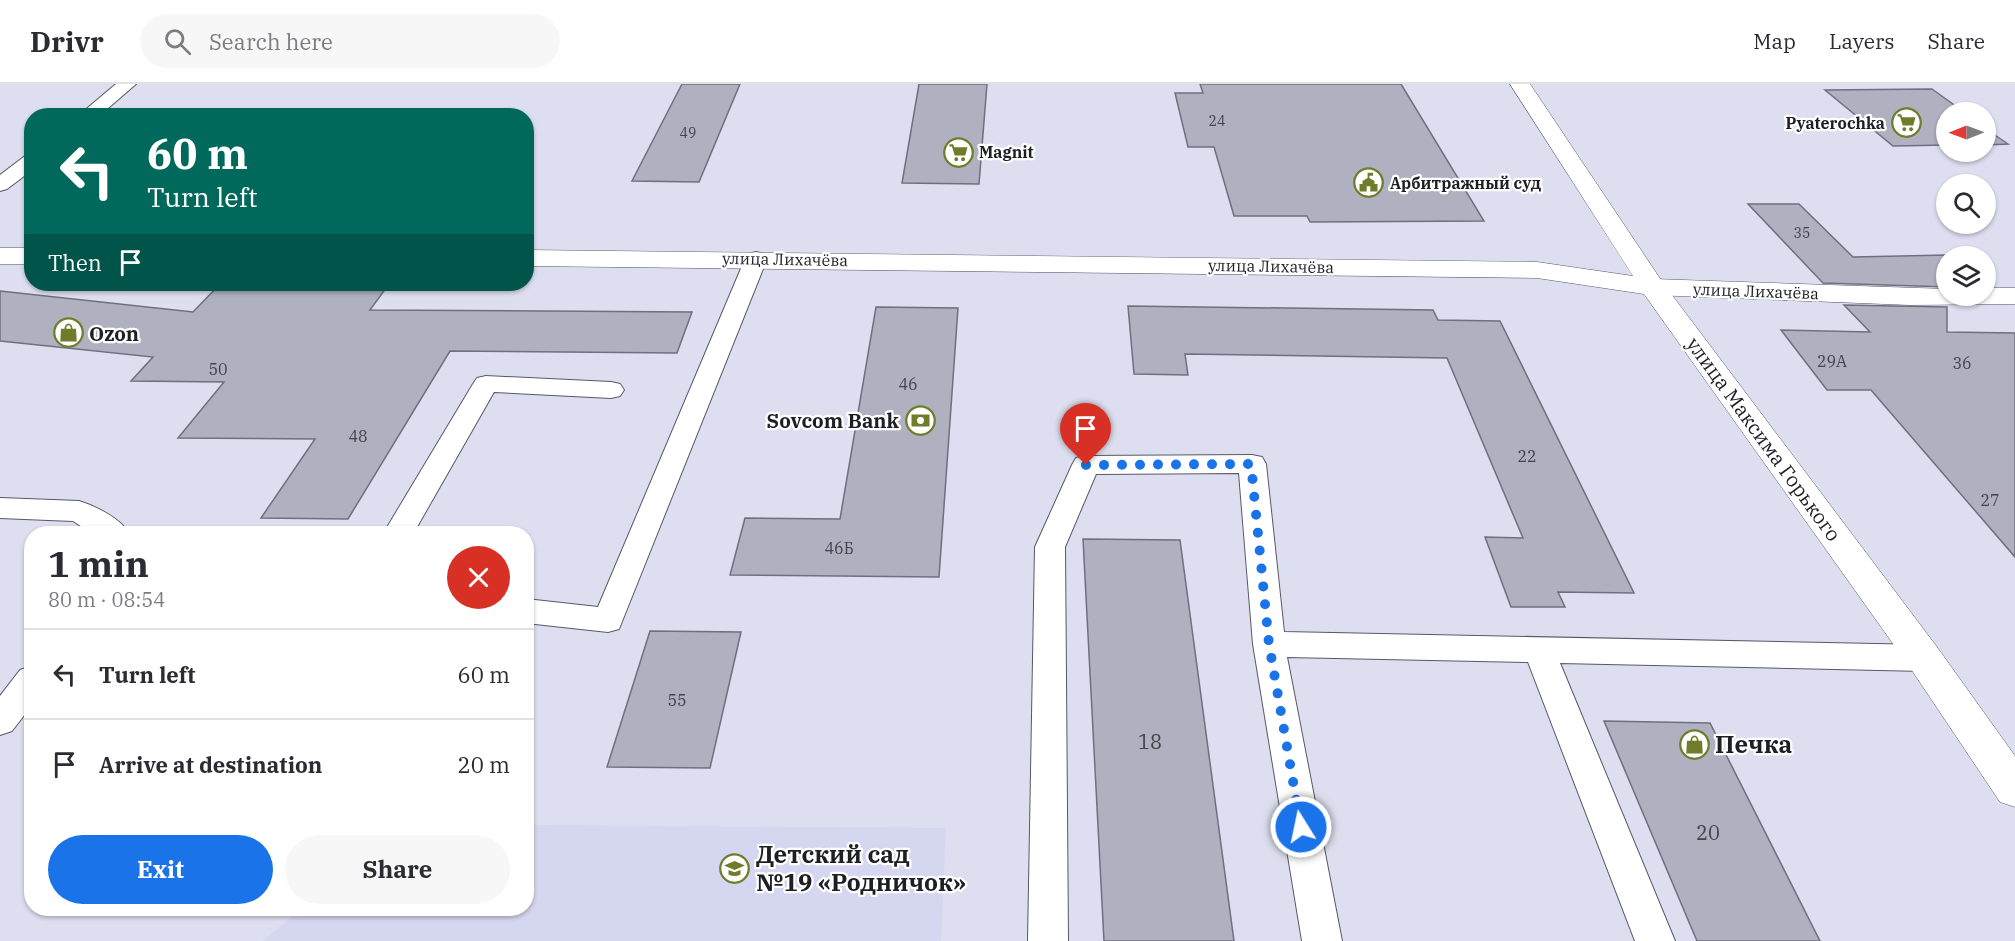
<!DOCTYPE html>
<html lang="en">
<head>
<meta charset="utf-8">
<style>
	:root { --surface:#fff; --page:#f7f7f7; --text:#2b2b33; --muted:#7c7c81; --line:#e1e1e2; --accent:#1a73e8 }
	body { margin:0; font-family:"IBM Plex Serif",serif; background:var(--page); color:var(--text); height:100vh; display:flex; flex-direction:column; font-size:22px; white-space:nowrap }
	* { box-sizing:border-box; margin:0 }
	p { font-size:20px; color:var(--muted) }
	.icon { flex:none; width:33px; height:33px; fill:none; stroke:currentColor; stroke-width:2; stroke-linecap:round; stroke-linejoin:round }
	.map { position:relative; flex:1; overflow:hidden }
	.sheet { position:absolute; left:24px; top:442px; width:510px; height:390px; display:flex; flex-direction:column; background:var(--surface); border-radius:24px; box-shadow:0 2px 4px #0004 }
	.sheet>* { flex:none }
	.hud { position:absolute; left:24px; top:24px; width:510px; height:183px; border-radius:24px; box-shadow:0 2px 4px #0004; background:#00695c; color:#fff; overflow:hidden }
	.needle { width:39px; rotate:269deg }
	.buttons { position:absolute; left:1936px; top:18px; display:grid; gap:12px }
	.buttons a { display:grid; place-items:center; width:60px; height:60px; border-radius:50%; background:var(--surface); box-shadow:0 2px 4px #0004; font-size:30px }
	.pin { position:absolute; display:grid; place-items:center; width:51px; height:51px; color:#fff; margin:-62px -26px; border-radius:50% 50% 50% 0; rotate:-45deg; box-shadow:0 0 6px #0007 }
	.pin .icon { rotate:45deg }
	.me { position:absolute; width:66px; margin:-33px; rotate:350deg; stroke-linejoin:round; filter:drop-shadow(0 0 4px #0008) }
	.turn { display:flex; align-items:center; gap:21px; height:126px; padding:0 24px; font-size:27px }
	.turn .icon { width:78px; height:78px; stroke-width:2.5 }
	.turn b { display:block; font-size:42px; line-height:51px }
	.then { display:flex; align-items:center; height:57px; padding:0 24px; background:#0003; gap:12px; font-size:22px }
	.round { display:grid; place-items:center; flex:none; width:63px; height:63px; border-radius:32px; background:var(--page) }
	.head { display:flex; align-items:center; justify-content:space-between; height:102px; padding:0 24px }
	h1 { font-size:36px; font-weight:700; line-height:45px }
	.button { display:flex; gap:12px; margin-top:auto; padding:12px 24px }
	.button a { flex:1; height:69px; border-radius:36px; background:var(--accent); color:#fff; font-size:24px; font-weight:700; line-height:69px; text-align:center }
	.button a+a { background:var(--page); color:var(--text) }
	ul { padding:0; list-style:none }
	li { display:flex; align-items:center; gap:18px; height:90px; padding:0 24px; border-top:2px solid var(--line) }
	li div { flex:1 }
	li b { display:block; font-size:22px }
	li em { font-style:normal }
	header { display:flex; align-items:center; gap:36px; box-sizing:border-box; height:84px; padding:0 30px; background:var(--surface); border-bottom:2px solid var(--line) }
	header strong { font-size:28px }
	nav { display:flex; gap:33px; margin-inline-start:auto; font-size:21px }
	.search { width:420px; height:54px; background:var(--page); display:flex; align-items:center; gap:15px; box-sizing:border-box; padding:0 21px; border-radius:33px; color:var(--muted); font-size:22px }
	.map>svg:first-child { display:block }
</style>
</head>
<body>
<header>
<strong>Drivr</strong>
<div class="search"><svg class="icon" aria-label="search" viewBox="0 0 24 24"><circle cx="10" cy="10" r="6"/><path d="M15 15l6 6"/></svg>Search here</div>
<nav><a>Map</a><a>Layers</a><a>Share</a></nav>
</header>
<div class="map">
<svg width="2015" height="857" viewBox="0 0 2015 857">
	<rect width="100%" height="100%" fill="#dddff0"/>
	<path fill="#d5d6ef" d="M 527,741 L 946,744 L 941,857 L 263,857 L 301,825 L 526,825 Z"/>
	<path fill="#afb0c0" stroke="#6e707f" stroke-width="1.5" d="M 682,0 L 740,0 L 699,98 L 632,97 Z
		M 919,0 L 987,0 L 979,100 L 902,99 Z
		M 1200,0 L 1401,0 L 1484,137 L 1310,138 L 1307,132 L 1234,132 L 1214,63 L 1188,63 L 1175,9 L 1203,9 Z
		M 1932,5 L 1964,28 L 1947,28 L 1947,61 L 1893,62 L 1825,6 Z
		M 1986,45 L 2008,60 L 1986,61 Z
		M 1748,120 L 1799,120 L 1853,173 L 1947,171 L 1947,203 L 1823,199 Z
		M 220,200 L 389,200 L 370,226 L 692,228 L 677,269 L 450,267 L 348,435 L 261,434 L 315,355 L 178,354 L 224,298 L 131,297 L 153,273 L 0,257 L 0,207 L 193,228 Z
		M 1844,221 L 1947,223 L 1947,248 L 2015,249 L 2015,473 L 1871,306 L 1827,306 L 1781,246 L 1870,248 Z
		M 1128,222 L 1433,226 L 1438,236 L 1500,237 L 1634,509 L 1558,508 L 1565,523 L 1511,523 L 1485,453 L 1523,454 L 1447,274 L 1185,270 L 1188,291 L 1134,290 Z
		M 876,223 L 958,224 L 939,493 L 730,491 L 745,434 L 840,435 Z
		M 1083,455 L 1180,456 L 1234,857 L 1104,857 Z
		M 650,547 L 741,548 L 710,684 L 607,683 Z
		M 1604,637 L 1710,639 L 1820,857 L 1697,857 Z"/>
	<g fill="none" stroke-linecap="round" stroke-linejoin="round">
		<defs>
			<path id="lane" d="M 116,0 L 136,0 L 99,32 L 78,32 Z
				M 32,70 L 32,86 L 7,105 L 0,107 L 0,91 L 25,72 Z
				M 756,168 L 764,170 L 767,175 L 619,545 L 608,548 L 526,539 L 526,515 L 598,523 L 745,175 L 748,170 Z
				M 486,292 L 611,298 L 620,300 L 624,306 L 620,312 L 611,314 L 494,308 L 413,450 L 383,450 L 473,300 L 477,294 Z
				M 1252,371 L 1262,373 L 1266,380 L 1284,548 L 1924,561 L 1935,565 L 1940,574 L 1935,583 L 1924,587 L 1560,579 L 1675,857 L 1635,857 L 1528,578 L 1287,573 L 1342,857 L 1302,857 L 1253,560 L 1239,389 L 1096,390 L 1065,463 L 1068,857 L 1028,857 L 1035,463 L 1072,381 L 1076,374 L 1086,372 Z
				M 0,414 L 79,417 C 96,422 121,435 130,450 L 93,450 L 73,437 L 0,434 Z
				M 32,582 L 32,621 L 12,647 L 0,651 L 0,612 L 20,586 Z"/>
			<path id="street" d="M 1653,195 L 1947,205 L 1947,212 L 1986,212 L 1986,204 L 2015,204 L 2015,220 L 1910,221 L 1653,211 L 1644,209 L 1640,203 L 1644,197 Z"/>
			<path id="secondary" d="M 1510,0 L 1530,0 L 1663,199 L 1937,563 L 2015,672 L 2015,723 L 2000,718 L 1911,585 L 1644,210 L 1537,194 L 526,182 L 526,166 L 1537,178 L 1633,192 Z
				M 0,164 L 32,164 L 32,180 L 0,180 Z"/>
		</defs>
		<use href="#lane" stroke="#575867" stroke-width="2"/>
		<use href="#street" stroke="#575867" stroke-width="1"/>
		<use href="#secondary" stroke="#575867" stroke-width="1"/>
		<use href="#lane" fill="#fff" fill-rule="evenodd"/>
		<use href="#street" fill="#fff" fill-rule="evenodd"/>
		<use href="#secondary" fill="#fff" fill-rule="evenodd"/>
	</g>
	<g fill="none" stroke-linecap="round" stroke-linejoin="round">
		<path stroke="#1a73e8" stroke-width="10" stroke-dasharray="0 18" d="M 1086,381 L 1251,380 L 1269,560 L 1301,743"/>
	</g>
	<defs>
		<symbol id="supermarket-ring" viewBox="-11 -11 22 22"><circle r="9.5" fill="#fff" stroke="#6f7d2b" stroke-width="1.5"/><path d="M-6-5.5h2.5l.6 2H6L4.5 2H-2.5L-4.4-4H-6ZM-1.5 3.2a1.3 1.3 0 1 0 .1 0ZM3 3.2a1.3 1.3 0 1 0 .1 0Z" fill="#6f7d2b"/></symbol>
		<symbol id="civic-ring" viewBox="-11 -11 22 22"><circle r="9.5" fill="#fff" stroke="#6f7d2b" stroke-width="1.5"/><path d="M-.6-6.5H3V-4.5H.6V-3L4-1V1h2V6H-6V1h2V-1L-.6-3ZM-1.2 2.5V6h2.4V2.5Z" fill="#6f7d2b"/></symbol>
		<symbol id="shop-ring" viewBox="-11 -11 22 22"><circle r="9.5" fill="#fff" stroke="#6f7d2b" stroke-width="1.5"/><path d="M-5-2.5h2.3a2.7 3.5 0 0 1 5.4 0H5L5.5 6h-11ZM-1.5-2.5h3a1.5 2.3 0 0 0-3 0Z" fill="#6f7d2b"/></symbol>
		<symbol id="bank-ring" viewBox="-11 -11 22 22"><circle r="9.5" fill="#fff" stroke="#6f7d2b" stroke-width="1.5"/><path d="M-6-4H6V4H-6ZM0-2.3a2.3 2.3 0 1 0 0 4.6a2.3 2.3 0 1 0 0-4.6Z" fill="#6f7d2b"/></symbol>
		<symbol id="school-ring" viewBox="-11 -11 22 22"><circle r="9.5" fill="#fff" stroke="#6f7d2b" stroke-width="1.5"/><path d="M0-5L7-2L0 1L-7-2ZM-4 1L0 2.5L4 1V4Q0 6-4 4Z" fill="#6f7d2b"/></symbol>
	</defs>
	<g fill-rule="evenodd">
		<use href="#supermarket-ring" x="1890" y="22" width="33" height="33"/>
		<use href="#supermarket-ring" x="942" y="52" width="33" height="33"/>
		<use href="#civic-ring" x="1352" y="82" width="33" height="33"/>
		<use href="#shop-ring" x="52" y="232" width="33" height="33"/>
		<use href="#bank-ring" x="904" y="320" width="33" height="33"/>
		<use href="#shop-ring" x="1678" y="644" width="33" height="33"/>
		<use href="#school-ring" x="718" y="768" width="33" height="33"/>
	</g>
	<g text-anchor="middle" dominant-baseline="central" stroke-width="4.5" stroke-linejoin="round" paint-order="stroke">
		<g font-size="14" fill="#42434c">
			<text x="1217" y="37">24</text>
			<text x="688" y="49">49</text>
			<text x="1802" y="149">35</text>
		</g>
		<g font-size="16" font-weight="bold" fill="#1e1f25" stroke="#fff" text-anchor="start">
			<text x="1885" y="39" text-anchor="end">Pyaterochka</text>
			<text x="979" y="68">Magnit</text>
			<text x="1390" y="99">Арбитражный суд</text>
		</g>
		<g font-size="16" fill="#1e1f25" stroke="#fff">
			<text transform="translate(785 175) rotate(1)">улица Лихачёва</text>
			<text transform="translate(1271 182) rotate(1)">улица Лихачёва</text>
			<text transform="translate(1756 207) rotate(2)">улица Лихачёва</text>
		</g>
		<g font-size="16" fill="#42434c">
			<text x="1832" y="277">29А</text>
			<text x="1962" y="279">36</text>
			<text x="218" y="285">50</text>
			<text x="908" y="300">46</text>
			<text x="358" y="352">48</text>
			<text x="1527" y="372">22</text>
			<text x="1990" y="416">27</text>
			<text x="839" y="464">46Б</text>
			<text x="677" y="616">55</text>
		</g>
		<g font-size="20" font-weight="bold" fill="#1e1f25" stroke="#fff" text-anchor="start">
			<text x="89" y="249">Ozon</text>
			<text x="899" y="336" text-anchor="end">Sovcom Bank</text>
		</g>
		<g font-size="20" fill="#1e1f25" stroke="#fff">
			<text transform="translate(1764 355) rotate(54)">улица Максима Горького</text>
		</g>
		<g font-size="20" fill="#42434c">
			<text x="1150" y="657">18</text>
			<text x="1708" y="748">20</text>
		</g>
		<g font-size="24" font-weight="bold" fill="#1e1f25" stroke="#fff" text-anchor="start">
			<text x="1715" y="660">Печка</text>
			<text x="756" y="770">Детский сад<tspan x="756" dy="28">№19 «Родничок»</tspan></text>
		</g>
	</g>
</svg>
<div class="buttons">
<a><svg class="needle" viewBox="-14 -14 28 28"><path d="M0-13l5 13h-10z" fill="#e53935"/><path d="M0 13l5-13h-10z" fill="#7c7c81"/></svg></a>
<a><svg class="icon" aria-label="search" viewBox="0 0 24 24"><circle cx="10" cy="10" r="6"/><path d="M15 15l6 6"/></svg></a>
<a><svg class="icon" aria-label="layers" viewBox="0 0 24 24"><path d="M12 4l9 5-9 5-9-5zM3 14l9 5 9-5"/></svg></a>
</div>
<div class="pin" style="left:1086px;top:381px;background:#d93025"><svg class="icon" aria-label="arrive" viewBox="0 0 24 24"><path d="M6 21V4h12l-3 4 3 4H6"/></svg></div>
<svg class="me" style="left:1301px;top:743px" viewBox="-20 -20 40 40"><circle r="17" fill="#1a73e8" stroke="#fff" stroke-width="3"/><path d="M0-11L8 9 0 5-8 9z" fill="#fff"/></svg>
<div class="hud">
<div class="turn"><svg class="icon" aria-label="left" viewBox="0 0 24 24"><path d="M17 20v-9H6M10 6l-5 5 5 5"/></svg><div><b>60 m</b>Turn left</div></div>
<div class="then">Then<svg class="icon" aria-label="arrive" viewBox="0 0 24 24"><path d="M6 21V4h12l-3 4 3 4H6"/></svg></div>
</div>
<section class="sheet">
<div class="head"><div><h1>1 min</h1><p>80 m · 08:54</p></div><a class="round" style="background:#d93025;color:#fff"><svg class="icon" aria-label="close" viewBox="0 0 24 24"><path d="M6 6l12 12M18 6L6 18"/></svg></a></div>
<ul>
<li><svg class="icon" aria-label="left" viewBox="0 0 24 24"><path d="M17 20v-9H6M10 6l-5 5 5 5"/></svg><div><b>Turn left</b></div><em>60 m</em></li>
<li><svg class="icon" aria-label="arrive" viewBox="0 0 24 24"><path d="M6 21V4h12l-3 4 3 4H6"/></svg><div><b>Arrive at destination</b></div><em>20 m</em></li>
</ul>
<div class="button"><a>Exit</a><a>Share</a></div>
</section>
</div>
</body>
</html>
